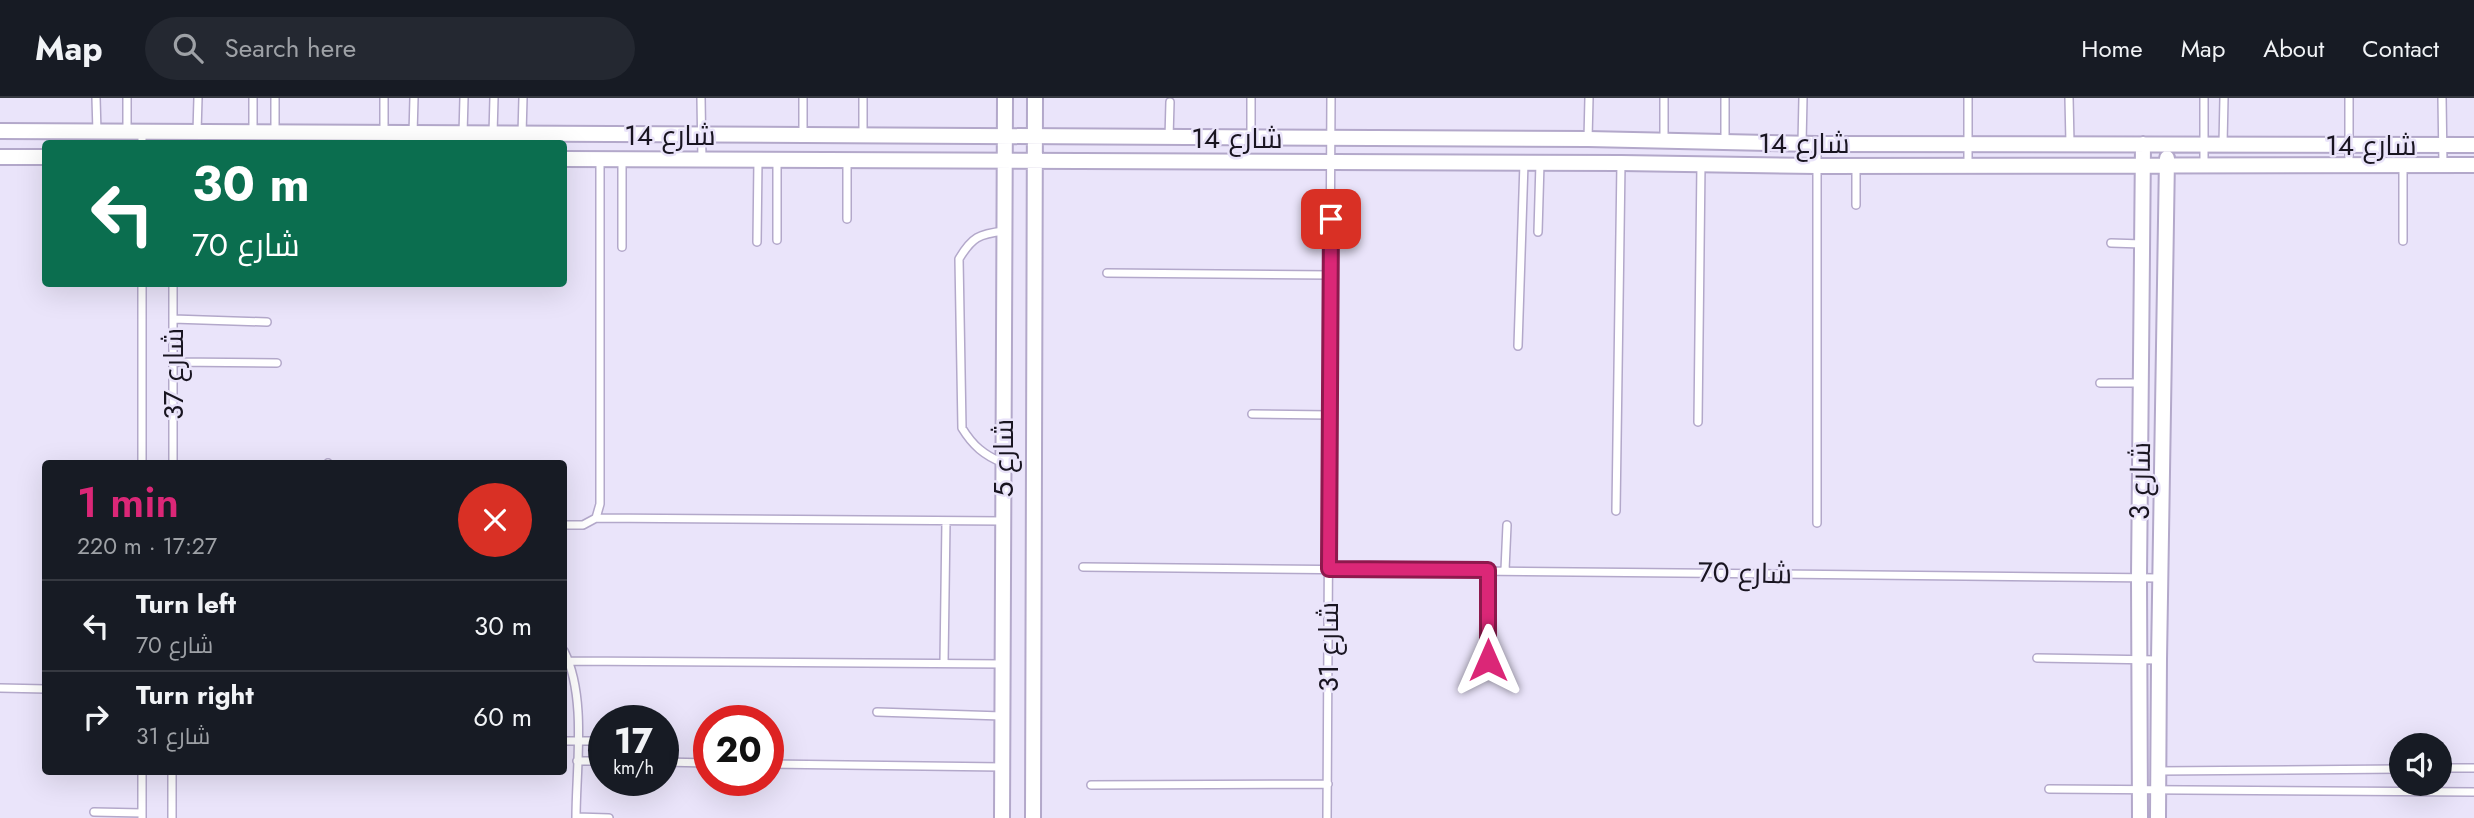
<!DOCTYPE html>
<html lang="en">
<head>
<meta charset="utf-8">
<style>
	:root { --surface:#171b24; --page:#242831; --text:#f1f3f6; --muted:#9ea1a6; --line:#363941; --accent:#db2777 }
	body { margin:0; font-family:Jost,Cairo,sans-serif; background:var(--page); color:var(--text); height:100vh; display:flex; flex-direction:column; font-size:26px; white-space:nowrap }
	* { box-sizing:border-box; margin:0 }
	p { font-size:23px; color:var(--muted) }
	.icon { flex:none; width:38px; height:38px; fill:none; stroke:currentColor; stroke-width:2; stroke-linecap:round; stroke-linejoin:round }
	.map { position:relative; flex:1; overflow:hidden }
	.details { position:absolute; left:42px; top:362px; width:525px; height:315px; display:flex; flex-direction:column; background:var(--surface); border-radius:7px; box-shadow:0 7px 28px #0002 }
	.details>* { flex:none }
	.hud { position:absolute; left:42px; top:42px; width:525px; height:147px; border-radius:7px; box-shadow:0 7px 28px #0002; background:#0b6e4f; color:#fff; overflow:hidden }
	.fabs { position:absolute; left:2389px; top:635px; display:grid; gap:14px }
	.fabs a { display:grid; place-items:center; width:63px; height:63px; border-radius:50%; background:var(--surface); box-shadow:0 7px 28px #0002; font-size:35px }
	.speed { position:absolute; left:588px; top:607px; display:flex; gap:14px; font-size:35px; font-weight:700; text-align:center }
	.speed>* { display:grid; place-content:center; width:91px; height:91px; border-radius:50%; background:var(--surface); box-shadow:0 7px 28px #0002; line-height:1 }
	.speed small { font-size:18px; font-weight:400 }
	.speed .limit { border:10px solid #d22; background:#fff; color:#111 }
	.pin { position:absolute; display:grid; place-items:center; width:60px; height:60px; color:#fff; margin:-30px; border-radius:14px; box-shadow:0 4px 10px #0006 }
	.me { position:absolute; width:77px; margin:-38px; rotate:0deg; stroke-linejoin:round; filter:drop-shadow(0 0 5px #0008) }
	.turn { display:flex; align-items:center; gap:24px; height:147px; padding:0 35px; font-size:32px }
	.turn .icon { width:91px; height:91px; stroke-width:2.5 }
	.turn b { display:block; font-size:49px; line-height:60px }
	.round { display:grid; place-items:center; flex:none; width:74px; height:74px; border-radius:37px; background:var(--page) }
	.overview { display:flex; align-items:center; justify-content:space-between; height:119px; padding:0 35px }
	h1 { font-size:42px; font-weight:600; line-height:52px; color:var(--accent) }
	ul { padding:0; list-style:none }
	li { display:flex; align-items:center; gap:21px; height:91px; padding:0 35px; border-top:2px solid var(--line) }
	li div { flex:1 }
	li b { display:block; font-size:26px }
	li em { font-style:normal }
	header { display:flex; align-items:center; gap:42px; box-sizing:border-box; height:98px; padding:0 35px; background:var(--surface); border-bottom:2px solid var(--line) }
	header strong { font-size:33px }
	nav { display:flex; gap:38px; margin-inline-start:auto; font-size:24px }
	.search { width:490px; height:63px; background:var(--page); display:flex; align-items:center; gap:18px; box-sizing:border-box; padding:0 24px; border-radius:38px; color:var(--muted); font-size:26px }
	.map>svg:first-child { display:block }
</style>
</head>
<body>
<header>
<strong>Map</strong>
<div class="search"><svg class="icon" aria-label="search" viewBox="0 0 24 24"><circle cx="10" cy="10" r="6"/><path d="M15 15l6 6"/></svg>Search here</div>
<nav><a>Home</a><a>Map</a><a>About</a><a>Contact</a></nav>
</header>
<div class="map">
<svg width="2474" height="720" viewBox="0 0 2474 720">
	<rect width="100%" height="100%" fill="#eae4fa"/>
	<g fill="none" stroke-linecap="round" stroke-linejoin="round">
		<defs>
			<path id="lane" d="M 96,0 L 97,34
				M 127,0 L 127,34
				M 701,0 L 702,62
				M 1664,0 L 1664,43
				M 2069,0 L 2070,45
				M 2442,0 L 2443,66
				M 142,34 L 142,46
				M 197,34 L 198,0
				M 253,34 L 253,0
				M 275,34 L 275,0
				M 384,34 L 384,0
				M 413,36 L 414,0
				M 463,36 L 464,0
				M 493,36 L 494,0
				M 522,36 L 523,0
				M 803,38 L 803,0
				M 863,38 L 863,0
				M 1169,40 L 1170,4
				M 1251,40 L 1251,0
				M 1588,41 L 1589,0
				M 1725,45 L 1725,0
				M 1802,45 L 1803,0
				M 2223,46 L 2224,0
				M 1817,47 L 1817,425
				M 2349,66 L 2349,0
				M 1968,67 L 1968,0
				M 2204,67 L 2204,0
				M 1856,107 L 1856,68
				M 847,121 L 847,63
				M 1538,134 L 1540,65
				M 777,142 L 777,62
				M 2403,143 L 2403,67
				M 757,144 L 758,62
				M 2111,145 L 2142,146
				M 622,149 L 622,62
				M 1107,175 L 1330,177
				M 173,221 L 267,224
				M 1518,248 L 1524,65
				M 173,264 L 277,265
				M 2100,285 L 2140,285
				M 1252,316 L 1329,317
				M 1698,324 L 1701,66
				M 1003,365 C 984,357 973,348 962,330 L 959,161 C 972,139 979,136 1004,133
				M 142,366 L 142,186
				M 173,366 L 173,186
				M 328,366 L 328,365
				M 1616,413 L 1621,65
				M 596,420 L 1003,423
				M 564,427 L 583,427 L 596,420 L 600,406 L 600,62
				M 1083,469 L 2160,480
				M 1505,472 L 1507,427
				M 564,553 C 587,599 576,669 576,720
				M 2037,560 L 2158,562
				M 1488,561 L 1488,472
				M 568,563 L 1003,566
				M 944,565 L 946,423
				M 0,590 L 46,591
				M 877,614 L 1002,618
				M 564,643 L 604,643
				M 577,663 L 604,663
				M 663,664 L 709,665
				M 768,666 L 1002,669
				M 2440,670 L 2473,670
				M 2159,673 L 2401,671
				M 142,674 L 142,720
				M 1091,687 L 1328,686
				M 2049,691 L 2474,694
				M 94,714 L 142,715
				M 576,719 L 609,720
				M 172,720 L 172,674
				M 1327,720 L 1331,0"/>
			<path id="street" d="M 0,33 L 1588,41 L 1817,46 L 2474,47
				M 0,59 L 46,59
				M 564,61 L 1621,65 L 1816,68 L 2474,67
				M 1002,720 L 1005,0
				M 1033,720 L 1035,0
				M 2140,720 L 2139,480 L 2143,46
				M 2158,720 L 2159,562 L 2167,60"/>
		</defs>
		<use href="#lane" stroke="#b3a8ca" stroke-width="10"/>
		<use href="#street" stroke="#b3a8ca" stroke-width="18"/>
		<use href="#lane" stroke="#fff" stroke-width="7"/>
		<use href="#street" stroke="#fff" stroke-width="14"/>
	</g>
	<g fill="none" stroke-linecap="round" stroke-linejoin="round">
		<defs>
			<path id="route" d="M 1331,121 L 1329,471 L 1488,472 L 1488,562"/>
		</defs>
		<use href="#route" stroke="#8e194d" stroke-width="18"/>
		<use href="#route" stroke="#db2777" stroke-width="12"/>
	</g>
	<g text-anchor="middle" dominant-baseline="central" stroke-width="5" stroke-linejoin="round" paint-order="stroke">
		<g font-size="28" fill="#191521" stroke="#eae4fa">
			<text x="670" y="37">شارع 14</text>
			<text x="1237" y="40">شارع 14</text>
			<text x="1804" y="45">شارع 14</text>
			<text x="2371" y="47">شارع 14</text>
			<text transform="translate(173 276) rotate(-90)">شارع 37</text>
			<text transform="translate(1003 360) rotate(-90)">شارع 5</text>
			<text transform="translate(2140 383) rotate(-89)">شارع 3</text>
			<text transform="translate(1745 475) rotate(1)">شارع 70</text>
			<text transform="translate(1328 549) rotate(-90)">شارع 31</text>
		</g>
	</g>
</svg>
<div class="fabs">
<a><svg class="icon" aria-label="sound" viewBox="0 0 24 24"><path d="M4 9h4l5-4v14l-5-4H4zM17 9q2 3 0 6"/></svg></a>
</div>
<div class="speed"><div>17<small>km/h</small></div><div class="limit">20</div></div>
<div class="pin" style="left:1331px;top:121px;background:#d93025"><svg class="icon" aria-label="arrive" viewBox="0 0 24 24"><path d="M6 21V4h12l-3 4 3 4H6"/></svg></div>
<svg class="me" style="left:1488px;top:562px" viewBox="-20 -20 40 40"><path d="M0-17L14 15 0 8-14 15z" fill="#db2777" stroke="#fff" stroke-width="4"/></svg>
<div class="hud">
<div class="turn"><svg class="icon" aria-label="left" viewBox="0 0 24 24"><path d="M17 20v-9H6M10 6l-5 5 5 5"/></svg><div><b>30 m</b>شارع 70</div></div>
</div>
<section class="details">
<div class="overview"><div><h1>1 min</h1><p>220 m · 17:27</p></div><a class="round" style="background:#d93025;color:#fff"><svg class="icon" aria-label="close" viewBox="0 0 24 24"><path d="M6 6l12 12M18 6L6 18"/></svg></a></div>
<ul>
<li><svg class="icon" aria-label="left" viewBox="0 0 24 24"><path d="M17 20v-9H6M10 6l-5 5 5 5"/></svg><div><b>Turn left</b><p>شارع 70</p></div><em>30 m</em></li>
<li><svg class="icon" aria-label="right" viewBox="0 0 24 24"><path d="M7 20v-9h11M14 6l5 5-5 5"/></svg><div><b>Turn right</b><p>شارع 31</p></div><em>60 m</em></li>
</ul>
</section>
</div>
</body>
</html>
